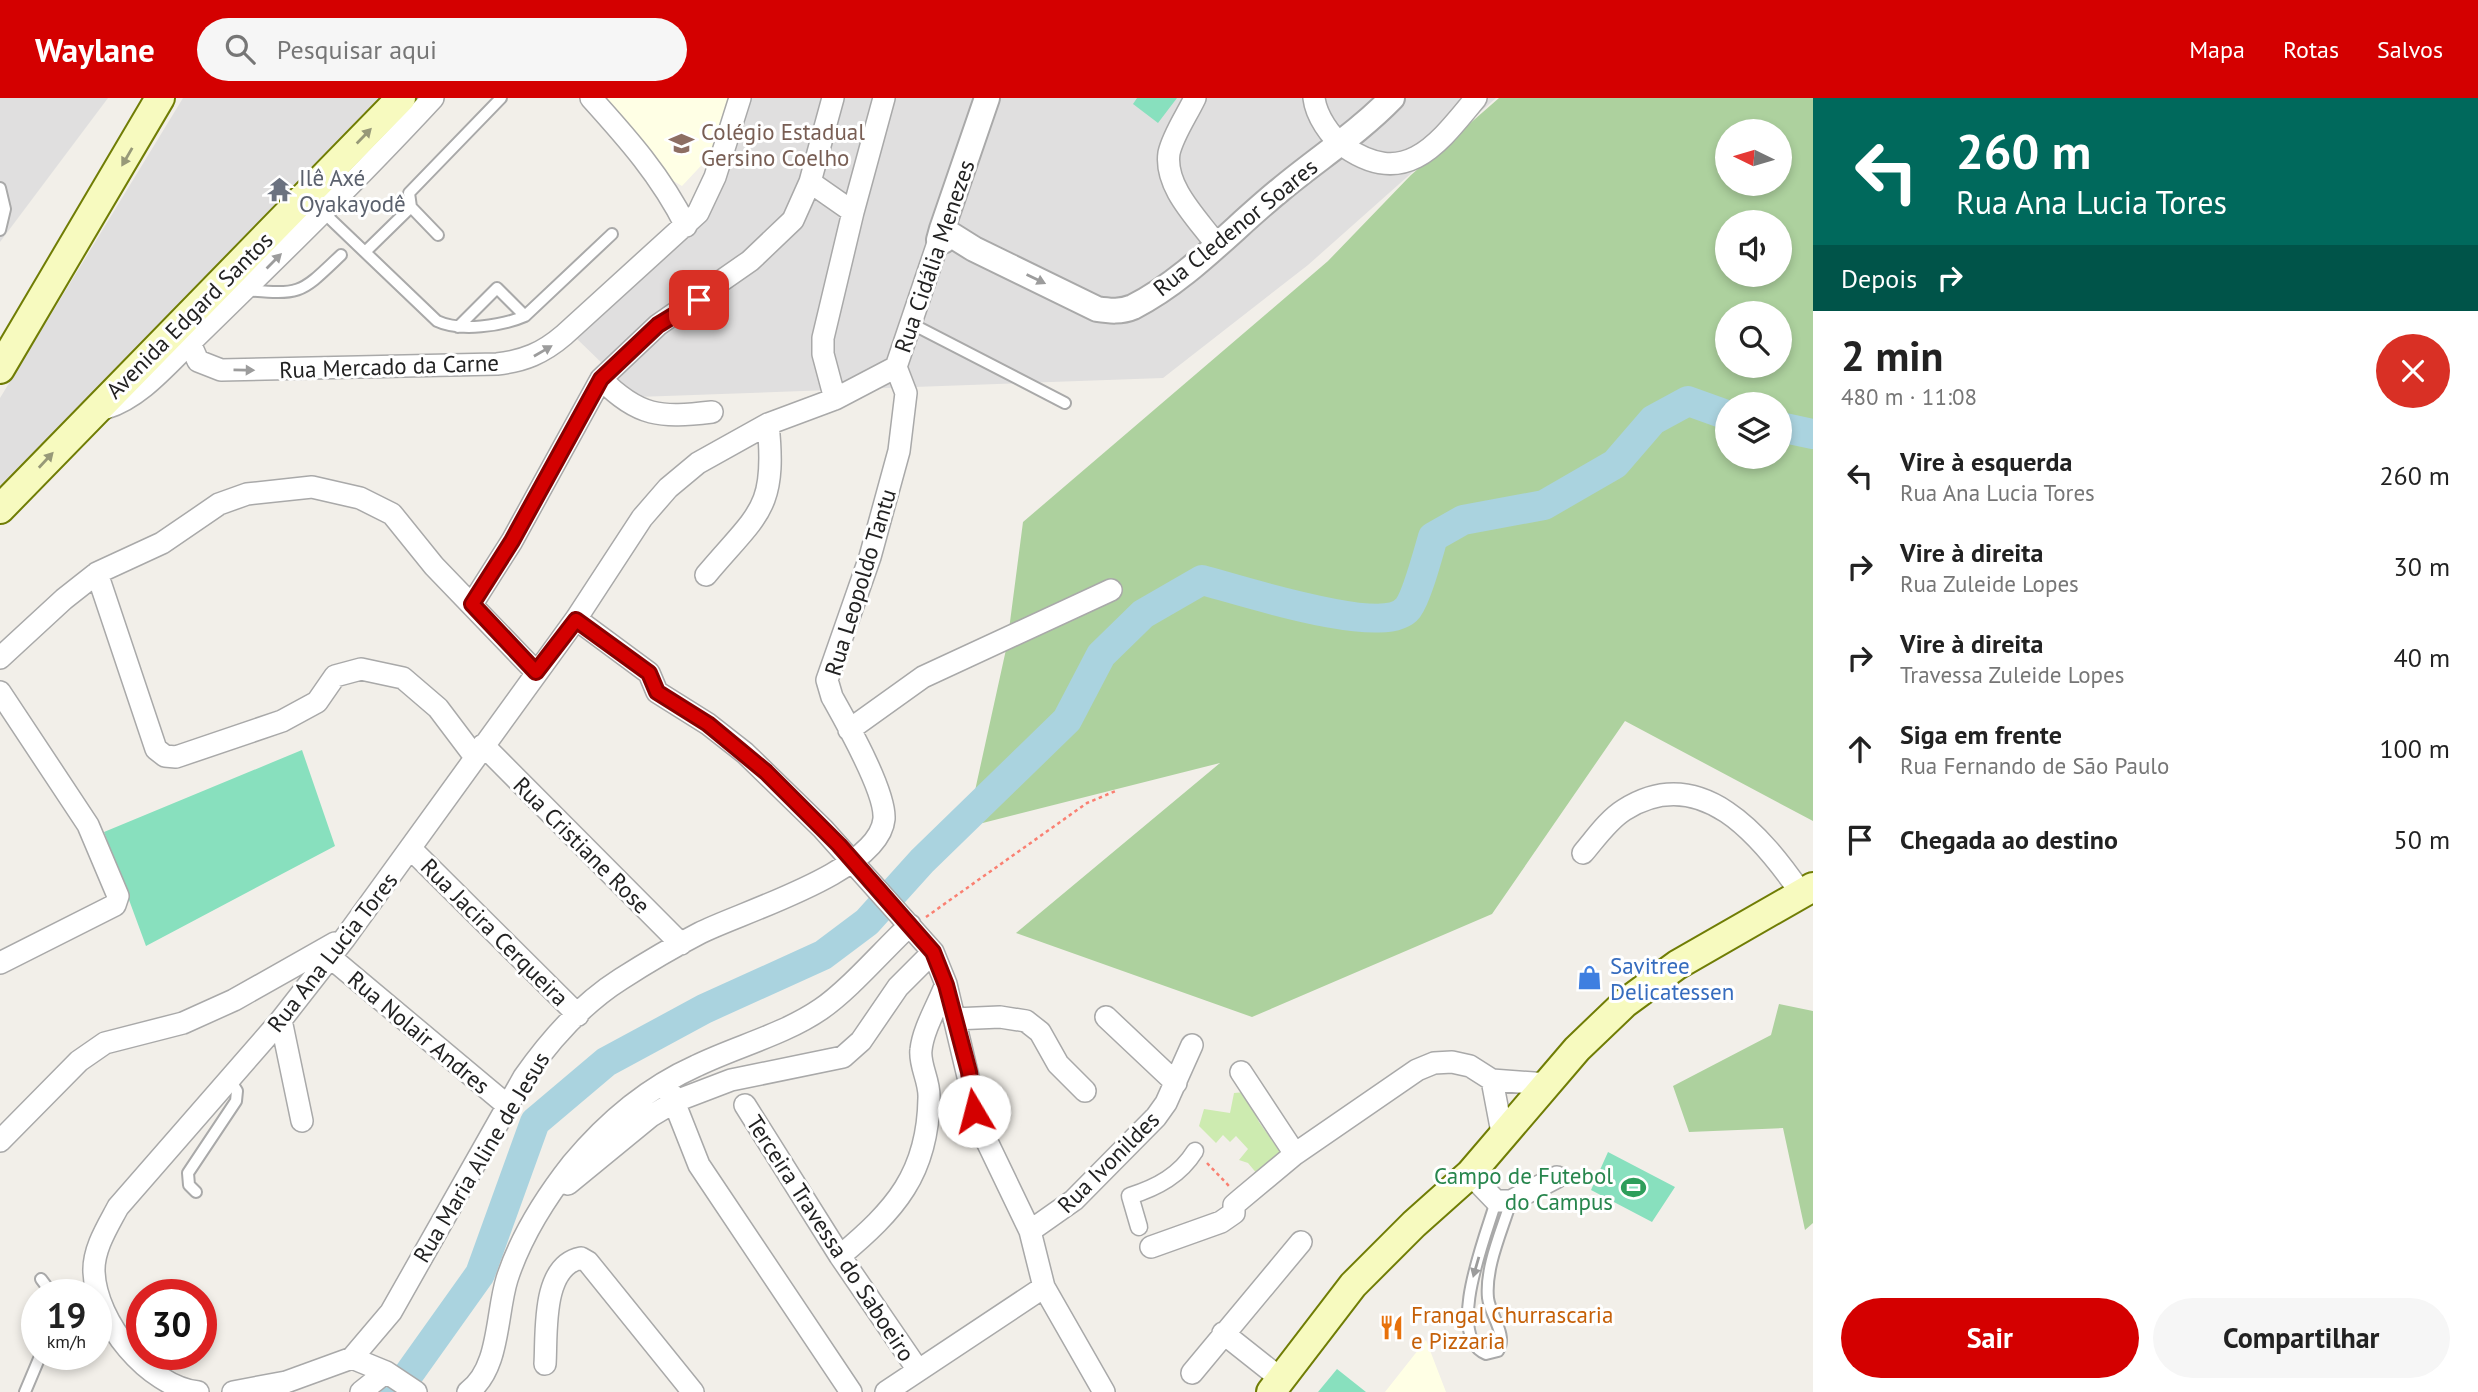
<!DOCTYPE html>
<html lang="pt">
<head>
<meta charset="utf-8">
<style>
	:root { --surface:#fff; --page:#f6f6f6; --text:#222; --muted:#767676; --accent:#d40000 }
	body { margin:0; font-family:"PT Sans",sans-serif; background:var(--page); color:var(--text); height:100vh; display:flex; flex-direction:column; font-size:26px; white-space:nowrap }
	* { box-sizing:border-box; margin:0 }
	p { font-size:23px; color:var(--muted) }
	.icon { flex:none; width:38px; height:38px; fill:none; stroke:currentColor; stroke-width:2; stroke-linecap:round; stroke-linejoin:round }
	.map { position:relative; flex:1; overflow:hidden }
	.side { display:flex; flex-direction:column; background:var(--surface); width:665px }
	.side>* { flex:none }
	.guide { background:#00695c; color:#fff; overflow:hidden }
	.needle { width:46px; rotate:275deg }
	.controls { position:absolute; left:1715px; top:21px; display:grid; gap:14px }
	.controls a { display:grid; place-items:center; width:77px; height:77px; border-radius:50%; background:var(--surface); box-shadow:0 4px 10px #0003; font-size:35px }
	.speed { position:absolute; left:21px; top:1181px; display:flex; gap:14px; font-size:35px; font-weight:700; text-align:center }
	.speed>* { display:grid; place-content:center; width:91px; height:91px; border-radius:50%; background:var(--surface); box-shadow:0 4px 10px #0003; line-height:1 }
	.speed small { font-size:18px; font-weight:400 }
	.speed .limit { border:10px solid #d22; background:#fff; color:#111 }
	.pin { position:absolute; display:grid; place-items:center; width:60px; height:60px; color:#fff; margin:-30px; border-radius:14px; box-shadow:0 4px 10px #0006 }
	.me { position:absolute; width:77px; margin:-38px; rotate:352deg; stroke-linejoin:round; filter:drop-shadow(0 0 5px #0008) }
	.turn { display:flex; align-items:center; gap:24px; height:147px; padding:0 28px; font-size:32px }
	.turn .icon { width:91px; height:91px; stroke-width:2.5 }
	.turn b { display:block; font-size:49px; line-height:60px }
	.then { display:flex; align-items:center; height:66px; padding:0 28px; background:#0003; gap:14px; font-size:26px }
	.round { display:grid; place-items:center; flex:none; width:74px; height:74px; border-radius:37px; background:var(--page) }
	.headline { display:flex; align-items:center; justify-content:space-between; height:119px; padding:0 28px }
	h1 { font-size:42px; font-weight:800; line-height:52px }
	.primary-button { display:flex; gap:14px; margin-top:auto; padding:14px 28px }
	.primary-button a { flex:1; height:80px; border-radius:42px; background:var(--accent); color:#fff; font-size:28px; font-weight:800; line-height:80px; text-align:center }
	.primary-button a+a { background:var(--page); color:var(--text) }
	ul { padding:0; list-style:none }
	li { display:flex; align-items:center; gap:21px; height:91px; padding:0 28px }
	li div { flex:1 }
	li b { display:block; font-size:26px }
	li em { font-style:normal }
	header { display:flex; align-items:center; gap:42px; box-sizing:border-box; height:98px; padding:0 35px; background:var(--accent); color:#fff }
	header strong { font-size:33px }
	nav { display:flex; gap:38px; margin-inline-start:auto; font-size:24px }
	.search { width:490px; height:63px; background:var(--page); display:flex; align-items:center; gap:18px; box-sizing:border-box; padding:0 24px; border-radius:38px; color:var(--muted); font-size:26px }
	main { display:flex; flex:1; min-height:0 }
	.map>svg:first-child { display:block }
</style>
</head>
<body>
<header>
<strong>Waylane</strong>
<div class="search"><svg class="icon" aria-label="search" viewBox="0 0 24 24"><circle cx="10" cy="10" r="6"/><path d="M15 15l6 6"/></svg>Pesquisar aqui</div>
<nav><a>Mapa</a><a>Rotas</a><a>Salvos</a></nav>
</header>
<main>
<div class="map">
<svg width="1813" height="1294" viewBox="0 0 1813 1294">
	<rect width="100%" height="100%" fill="#f2efe9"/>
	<path fill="#e0dfdf" d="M 0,0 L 108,0 L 0,144 Z
		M 183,0 L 387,0 L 0,406 L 0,300 Z
		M 747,0 L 1496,0 L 1308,167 L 1163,280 L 637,299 L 576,240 L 692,135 Z"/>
	<path fill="#ffffe5" d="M 597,0 L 739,0 L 727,40 L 682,88 L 670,81 Z
		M 1426,1242 L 1446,1294 L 1385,1294 Z"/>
	<path fill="#cdebb0" d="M 1245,994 L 1259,1024 L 1281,1055 L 1258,1077 L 1248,1065 L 1239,1062 L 1248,1051 L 1236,1038 L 1230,1044 L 1223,1037 L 1216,1045 L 1199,1028 L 1204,1011 L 1230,1015 L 1234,995 Z"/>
	<path fill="#add19e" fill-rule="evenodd" d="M 1499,0 L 1813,0 L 1813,723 L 1625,623 L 1492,816 L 1252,919 L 1016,835 L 1220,665 L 967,729 L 1007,547 L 1023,424 L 1328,163 L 1411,77 ZM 1727,33 L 1780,33 L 1780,86 L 1727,86 ZM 1727,124 L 1780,124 L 1780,177 L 1727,177 ZM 1727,215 L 1780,215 L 1780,268 L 1727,268 ZM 1727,306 L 1780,306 L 1780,359 L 1727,359 Z
		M 1779,906 L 1813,913 L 1813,1125 L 1805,1132 L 1783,1030 L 1689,1034 L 1673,988 L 1771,937 Z"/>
	<path fill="#88e0be" d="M 1137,0 L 1177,0 L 1158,25 L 1133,6 Z
		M 302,652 L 335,748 L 146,848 L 104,734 Z
		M 1608,1054 L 1675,1089 L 1652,1124 L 1591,1092 Z
		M 1337,1271 L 1366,1294 L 1318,1294 Z"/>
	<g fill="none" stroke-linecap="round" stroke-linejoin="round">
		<path stroke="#aad3df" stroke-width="30" d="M 1780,329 L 1813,336
			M 396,1294 L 480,1176 L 535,1024 L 606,964 L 704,911 L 823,857 L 867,824 L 922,763 L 1067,622 L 1101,557 L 1143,516 L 1202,482 C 1237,491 1385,540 1408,510 C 1417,498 1428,456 1433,439 L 1463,422 L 1544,407 L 1615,366 L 1653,322 L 1688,303 L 1727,317"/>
		<defs>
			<path id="service" d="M 0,90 L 5,111 L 0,132
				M 323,114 L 437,223 C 460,234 502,228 525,218 L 612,136
				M 438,137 L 411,109 L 409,95 L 501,0
				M 365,154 L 411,109
				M 245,192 C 302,197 300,196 341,157
				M 912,226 L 1065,305
				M 458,229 L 497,190 L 525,218
				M 196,1094 L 189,1087 L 188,1075 L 236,1003 L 237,993 L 230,982
				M 1496,1103 C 1487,1135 1444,1238 1486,1256 L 1498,1253 C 1508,1237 1490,1217 1488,1200 C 1485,1169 1502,1133 1511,1103
				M 41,1181 L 53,1197
				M 25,1294 L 41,1256"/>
			<path id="pedestrian" d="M 1139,1129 L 1130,1098 C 1158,1089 1180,1077 1195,1053"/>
			<path id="minor" d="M 591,0 C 628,41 661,78 686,128
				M 1195,0 C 1187,17 1173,37 1169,55 C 1164,89 1198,121 1216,146
				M 1314,0 C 1316,17 1330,39 1345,49 C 1406,91 1438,46 1476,0
				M 810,84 L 853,114 L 823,240 L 823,256 L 835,301
				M 853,114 L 884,0
				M 190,245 L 198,263 L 221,272 L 497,266 C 524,263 543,255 564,237 L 698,115 L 715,79 L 740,0
				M 601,281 C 639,319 660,320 712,314
				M 106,310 C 142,299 170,263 197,238 C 277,160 357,82 433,0
				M 97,475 L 156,651 L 165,658 L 176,659 L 282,623 L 317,604 L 335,578 L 361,571 L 403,580 L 438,610 L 475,659
				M 706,477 C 758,415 777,412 768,326
				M 472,506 L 512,443 L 601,281 L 658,227 L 750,163 L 793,122 L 810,84 L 833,0
				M 576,521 L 649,575 L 657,594 L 708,626 L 745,655 L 823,731 L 933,854 L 946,886 L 980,1029 L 1030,1133 L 1044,1189 L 1104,1294
				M 0,560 L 64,501 L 97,475 L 162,445 L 219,406 L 247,396 L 312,389 L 360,400 L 392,416 L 434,468 L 536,574
				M 0,594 L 88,727 L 118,798 L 115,807 L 0,865
				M 849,632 L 923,579 L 1111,492
				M 483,647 L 681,846
				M 411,751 L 578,917
				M 1583,755 C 1595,741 1608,722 1624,712 C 1701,663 1762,739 1801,795
				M 330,859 L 508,1008
				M 1106,919 L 1176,985
				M 954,921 L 1000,919 L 1026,923 L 1040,934 L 1058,966 L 1085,993
				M 281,922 L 302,1023
				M 1241,974 L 1295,1056
				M 1492,982 L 1503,1040
				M 669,991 L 699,1067 L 851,1294
				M 745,1007 L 840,1158 L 918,1272
				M 0,1043 L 79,963 L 105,945 L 183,925 L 234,902 L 335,845
				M 1470,1076 L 1496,1103 L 1511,1103 L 1557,1079
				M 568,1086 L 651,1018 L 676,1003 L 731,982 L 843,959 L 861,943 L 898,889 L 933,854
				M 1030,1133 L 1074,1102 L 1156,1019 L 1166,1005 L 1192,947
				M 1151,1149 L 1221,1124 L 1234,1115 L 1234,1107 L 1241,1101 L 1295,1056 L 1417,972 L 1434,965 L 1452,964 L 1470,968 L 1492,982 L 1548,986
				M 840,1158 C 895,1112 928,1076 929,1000 C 930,983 919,967 921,952 C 923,931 938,907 946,886
				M 1223,1235 L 1281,1281
				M 352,1260 L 386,1274 L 416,1294
				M 545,1266 C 547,1236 541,1168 581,1160 L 588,1164 L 693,1294
				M 1192,1275 L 1301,1144
				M 198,1294 C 148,1288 96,1224 94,1174 C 93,1151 108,1128 118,1109 L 281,922 L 345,840 L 576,521 L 642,420 L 668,390 L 698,365 L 768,326 L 835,301 L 896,269 L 939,142
				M 233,1294 L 286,1284 L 352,1260 L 391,1214 L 524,979 C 550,942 583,905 621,881 C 646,865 673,849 700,835 C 741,814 879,774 884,721 C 886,694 846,624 832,599 L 827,582 L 870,459 L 899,353 L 906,295 L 896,269
				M 361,1294 L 386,1274
				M 468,1294 C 500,1271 496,1216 507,1181 C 520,1141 546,1099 572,1066 C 606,1025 647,990 696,968 C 737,948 783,937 821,911 C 849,892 884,851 910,827
				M 886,1294 L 1044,1189"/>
			<path id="tertiary" d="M 942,131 L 974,151 L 1097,211 C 1110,213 1121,214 1133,209 C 1188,181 1233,130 1280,92 C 1317,61 1358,35 1392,0
				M 943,143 L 939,142 L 942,131 L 987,0"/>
			<path id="secondary" d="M 0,271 L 160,0
				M 0,411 L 401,0
				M 1271,1294 L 1353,1187 L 1414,1126 L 1470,1076 L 1577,951 L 1625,905 L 1677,867 L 1813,789"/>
		</defs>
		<use href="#service" stroke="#a9a9a9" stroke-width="14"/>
		<use href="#pedestrian" stroke="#a9a9a9" stroke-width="19"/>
		<use href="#minor" stroke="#a9a9a9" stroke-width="24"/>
		<use href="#tertiary" stroke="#a9a9a9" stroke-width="28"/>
		<use href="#secondary" stroke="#707d05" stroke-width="32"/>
		<path stroke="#fa8072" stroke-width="2.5" stroke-dasharray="3.5 3.5" stroke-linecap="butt" d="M 926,819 L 1087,705 L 1118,692
			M 1207,1065 L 1229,1088"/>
		<use href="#service" stroke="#fff" stroke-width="10"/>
		<use href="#pedestrian" stroke="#fff" stroke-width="16"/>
		<use href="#minor" stroke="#fff" stroke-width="21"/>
		<use href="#tertiary" stroke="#fff" stroke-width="24"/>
		<use href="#secondary" stroke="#f7fabf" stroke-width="28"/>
	</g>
	<defs><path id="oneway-solid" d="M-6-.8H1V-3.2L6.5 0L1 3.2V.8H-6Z" transform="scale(1.75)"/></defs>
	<g fill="#979978">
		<use href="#oneway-solid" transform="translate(364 38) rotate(-46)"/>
		<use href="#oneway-solid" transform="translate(127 59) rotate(120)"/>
		<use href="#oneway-solid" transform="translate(46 362) rotate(-47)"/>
	</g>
	<g fill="#9c9c9c">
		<use href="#oneway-solid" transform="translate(274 163) rotate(-45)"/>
		<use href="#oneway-solid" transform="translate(1036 181) rotate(26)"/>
		<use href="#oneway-solid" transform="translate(543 253) rotate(-30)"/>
		<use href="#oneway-solid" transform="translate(244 272) rotate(1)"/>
		<use href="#oneway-solid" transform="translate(1476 1169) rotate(106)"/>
	</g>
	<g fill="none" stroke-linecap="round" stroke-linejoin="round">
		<defs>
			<path id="route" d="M 699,202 L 658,227 L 601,281 L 512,443 L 472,506 L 536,574 L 576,522 L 649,575 L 657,594 L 708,626 L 766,674 L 839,747 L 933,854 L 946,887 L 969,974 L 974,1013"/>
		</defs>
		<use href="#route" stroke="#8a0000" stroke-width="18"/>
		<use href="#route" stroke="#d40000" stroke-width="12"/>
	</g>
	<defs>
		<symbol id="school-bare" viewBox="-9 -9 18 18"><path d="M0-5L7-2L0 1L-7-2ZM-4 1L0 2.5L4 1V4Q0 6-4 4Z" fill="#8d6e63" stroke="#fff" stroke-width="2.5" paint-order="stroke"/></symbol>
		<symbol id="temple-bare" viewBox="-9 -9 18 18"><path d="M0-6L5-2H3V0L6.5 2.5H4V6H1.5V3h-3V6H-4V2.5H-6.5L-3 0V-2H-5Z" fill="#6b7280" stroke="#fff" stroke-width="2.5" paint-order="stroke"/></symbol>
		<symbol id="shop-bare" viewBox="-9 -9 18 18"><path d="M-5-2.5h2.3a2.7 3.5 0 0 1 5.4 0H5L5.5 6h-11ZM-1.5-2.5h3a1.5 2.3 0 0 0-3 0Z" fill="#3f7fe0" stroke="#fff" stroke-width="2.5" paint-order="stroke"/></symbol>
		<symbol id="stadium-bare" viewBox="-9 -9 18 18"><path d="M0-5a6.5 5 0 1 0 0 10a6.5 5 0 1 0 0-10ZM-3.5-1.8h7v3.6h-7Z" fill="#2e9e5b" stroke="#fff" stroke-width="2.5" paint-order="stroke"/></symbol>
		<symbol id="restaurant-bare" viewBox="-9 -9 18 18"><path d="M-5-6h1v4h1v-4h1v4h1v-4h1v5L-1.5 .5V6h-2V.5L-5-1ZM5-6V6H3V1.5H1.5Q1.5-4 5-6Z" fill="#e8710a" stroke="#fff" stroke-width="2.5" paint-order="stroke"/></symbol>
	</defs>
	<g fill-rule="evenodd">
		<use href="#school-bare" x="664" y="28" width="35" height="35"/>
		<use href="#temple-bare" x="262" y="74" width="35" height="35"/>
		<use href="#shop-bare" x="1572" y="862" width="35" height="35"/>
		<use href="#stadium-bare" x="1616" y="1072" width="35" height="35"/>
		<use href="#restaurant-bare" x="1374" y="1212" width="35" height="35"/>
	</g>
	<g text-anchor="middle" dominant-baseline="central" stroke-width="6" stroke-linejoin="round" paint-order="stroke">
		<g font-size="23" fill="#785e54" stroke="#fff" text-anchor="start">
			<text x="701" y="33">Colégio Estadual<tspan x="701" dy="26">Gersino Coelho</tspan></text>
		</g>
		<g font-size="23" fill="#5b616d" stroke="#fff" text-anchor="start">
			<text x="299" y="79">Ilê Axé<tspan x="299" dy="26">Oyakayodê</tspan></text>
		</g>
		<g font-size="23" fill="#222" stroke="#fff">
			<text transform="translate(1235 129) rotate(-39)">Rua Cledenor Soares</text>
			<text transform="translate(934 158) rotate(-71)">Rua Cidália Menezes</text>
			<text transform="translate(189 217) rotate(-45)">Avenida Edgard Santos</text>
			<text transform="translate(389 268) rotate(-2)">Rua Mercado da Carne</text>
			<text transform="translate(860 484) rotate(-73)">Rua Leopoldo Tantu</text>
			<text transform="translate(582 747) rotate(45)">Rua Cristiane Rose</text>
			<text transform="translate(495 834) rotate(45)">Rua Jacira Cerqueira</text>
			<text transform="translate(332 854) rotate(-52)">Rua Ana Lucia Tores</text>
			<text transform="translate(419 934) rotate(40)">Rua Nolair Andres</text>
			<text transform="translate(481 1059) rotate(-59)">Rua Maria Aline de Jesus</text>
			<text transform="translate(1108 1064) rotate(-45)">Rua Ivonildes</text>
			<text transform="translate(831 1140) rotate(57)">Terceira Travessa do Saboeiro</text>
		</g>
		<g font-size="23" fill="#366cbe" stroke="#fff" text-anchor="start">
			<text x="1610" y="867">Savitree<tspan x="1610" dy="26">Delicatessen</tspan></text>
		</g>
		<g font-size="23" fill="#27864d" stroke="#fff" text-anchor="end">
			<text x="1613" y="1077">Campo de Futebol<tspan x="1613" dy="26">do Campus</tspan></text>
		</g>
		<g font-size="23" fill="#c56008" stroke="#fff" text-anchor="start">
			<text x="1411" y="1216">Frangal Churrascaria<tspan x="1411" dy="26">e Pizzaria</tspan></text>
		</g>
	</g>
</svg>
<div class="controls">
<a><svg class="needle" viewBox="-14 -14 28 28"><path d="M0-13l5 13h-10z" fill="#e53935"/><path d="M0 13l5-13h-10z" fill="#767676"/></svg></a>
<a><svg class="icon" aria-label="sound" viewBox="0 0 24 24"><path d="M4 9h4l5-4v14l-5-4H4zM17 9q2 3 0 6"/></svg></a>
<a><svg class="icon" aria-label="search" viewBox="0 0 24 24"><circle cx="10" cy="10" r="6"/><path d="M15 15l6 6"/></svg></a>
<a><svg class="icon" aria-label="layers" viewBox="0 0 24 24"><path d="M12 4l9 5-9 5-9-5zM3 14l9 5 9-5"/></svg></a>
</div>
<div class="speed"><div>19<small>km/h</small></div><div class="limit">30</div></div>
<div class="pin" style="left:699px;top:202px;background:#d93025"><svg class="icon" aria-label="arrive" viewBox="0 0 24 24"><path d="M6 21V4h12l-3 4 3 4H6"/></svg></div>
<svg class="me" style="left:974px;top:1013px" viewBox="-20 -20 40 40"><circle r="19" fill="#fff"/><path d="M0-13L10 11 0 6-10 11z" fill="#d40000"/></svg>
</div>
<section class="side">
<div class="guide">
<div class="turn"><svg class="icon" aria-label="left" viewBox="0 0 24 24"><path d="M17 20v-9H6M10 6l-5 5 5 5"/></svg><div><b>260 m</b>Rua Ana Lucia Tores</div></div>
<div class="then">Depois<svg class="icon" aria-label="right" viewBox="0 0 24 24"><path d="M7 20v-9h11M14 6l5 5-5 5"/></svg></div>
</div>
<div class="headline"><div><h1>2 min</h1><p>480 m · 11:08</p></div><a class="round" style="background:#d93025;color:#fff"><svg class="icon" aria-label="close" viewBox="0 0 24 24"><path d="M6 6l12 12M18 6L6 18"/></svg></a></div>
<ul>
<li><svg class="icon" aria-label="left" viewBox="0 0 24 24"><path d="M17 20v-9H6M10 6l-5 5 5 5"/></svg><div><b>Vire à esquerda</b><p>Rua Ana Lucia Tores</p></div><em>260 m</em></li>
<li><svg class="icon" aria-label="right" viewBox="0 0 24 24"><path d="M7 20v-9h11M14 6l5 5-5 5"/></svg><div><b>Vire à direita</b><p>Rua Zuleide Lopes</p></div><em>30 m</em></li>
<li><svg class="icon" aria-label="right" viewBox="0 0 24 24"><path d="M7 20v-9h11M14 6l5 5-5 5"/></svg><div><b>Vire à direita</b><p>Travessa Zuleide Lopes</p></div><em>40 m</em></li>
<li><svg class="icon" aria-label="ahead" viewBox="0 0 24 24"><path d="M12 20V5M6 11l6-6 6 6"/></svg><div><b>Siga em frente</b><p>Rua Fernando de São Paulo</p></div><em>100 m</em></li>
<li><svg class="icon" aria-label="arrive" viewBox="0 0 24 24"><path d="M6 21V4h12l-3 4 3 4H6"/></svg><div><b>Chegada ao destino</b></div><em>50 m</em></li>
</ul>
<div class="primary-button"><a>Sair</a><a>Compartilhar</a></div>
</section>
</main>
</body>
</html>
